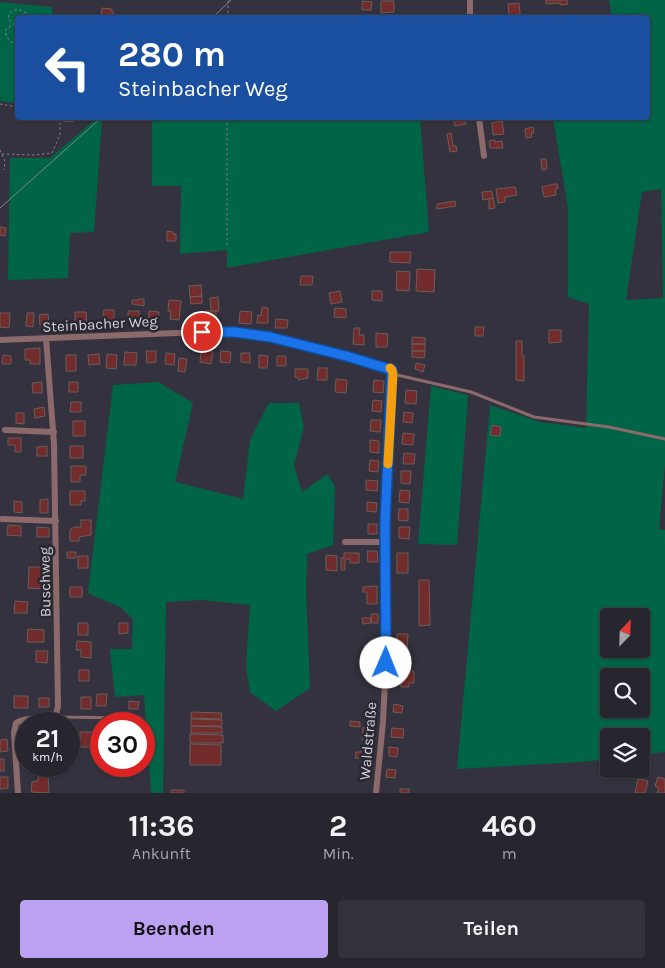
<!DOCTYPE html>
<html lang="de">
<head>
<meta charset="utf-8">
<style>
	:root { --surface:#27262e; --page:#33323a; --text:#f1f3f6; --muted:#a4a5aa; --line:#43434a; --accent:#bca0f2 }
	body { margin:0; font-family:Karla,sans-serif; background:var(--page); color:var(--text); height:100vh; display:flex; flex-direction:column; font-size:19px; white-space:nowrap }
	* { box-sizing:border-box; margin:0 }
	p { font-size:16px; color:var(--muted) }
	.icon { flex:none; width:28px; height:28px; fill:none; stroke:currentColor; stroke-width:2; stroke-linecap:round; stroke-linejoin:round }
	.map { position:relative; height:793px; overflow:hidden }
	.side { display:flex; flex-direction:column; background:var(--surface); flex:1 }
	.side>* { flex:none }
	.guide { position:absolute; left:15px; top:15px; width:635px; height:105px; border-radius:5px; box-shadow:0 1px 4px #0004,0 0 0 1px var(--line); background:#1a4fa0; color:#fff; overflow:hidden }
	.needle { width:32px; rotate:23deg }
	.controls { position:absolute; left:600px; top:608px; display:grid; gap:10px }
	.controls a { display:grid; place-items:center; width:50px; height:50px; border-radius:5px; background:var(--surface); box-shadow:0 1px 4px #0004,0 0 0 1px var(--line); font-size:25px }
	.speed { position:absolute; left:15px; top:712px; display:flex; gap:10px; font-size:25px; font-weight:700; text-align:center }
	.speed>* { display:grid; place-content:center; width:65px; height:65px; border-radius:50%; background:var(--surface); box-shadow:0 1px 4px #0004,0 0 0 1px var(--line); line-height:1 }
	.speed small { font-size:12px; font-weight:400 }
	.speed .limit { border:8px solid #d22; background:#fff; color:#111 }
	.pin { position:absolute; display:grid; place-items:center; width:42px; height:42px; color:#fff; margin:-21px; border:2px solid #fff; border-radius:50%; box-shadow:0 1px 5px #0007 }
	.me { position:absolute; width:55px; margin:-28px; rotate:1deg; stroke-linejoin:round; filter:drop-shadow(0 0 4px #0008) }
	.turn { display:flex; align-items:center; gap:18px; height:105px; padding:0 20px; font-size:22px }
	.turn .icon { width:65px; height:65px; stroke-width:2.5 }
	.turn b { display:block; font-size:35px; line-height:42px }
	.eta { display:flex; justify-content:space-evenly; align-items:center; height:85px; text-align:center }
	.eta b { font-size:30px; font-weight:700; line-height:35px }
	.cta { display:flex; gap:10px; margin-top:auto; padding:10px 20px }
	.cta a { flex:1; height:58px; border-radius:5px; background:var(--accent); color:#111; font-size:20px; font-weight:700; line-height:58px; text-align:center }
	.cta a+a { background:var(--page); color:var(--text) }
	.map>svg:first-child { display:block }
</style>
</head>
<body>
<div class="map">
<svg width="665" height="793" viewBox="0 0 665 793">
	<rect width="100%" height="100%" fill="#34323e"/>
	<path fill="#006546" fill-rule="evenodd" d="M 609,0 L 665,0 L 665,464 L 659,529 L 665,530 L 665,752 L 641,755 L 641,736 L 609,736 L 609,759 L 580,762 L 457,769 L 490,405 L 540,422 L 586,428 L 589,304 L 568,297 L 568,208 L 553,118 L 648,118 L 648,18 L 612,17 ZM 661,189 L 663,298 L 626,300 L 642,192 ZM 609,616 L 641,616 L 641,649 L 609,649 ZM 609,676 L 641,676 L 641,709 L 609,709 Z
		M 0,2 L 52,7 L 53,17 L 18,18 L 17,103 L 0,101 Z
		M 97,118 L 102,118 L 94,232 L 70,233 L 68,278 L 8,280 L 10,158 L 50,158 Z
		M 152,118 L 420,118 L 429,232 L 227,268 L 227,250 L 180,254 L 181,186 L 152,186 Z
		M 158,382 L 193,403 L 175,482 L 243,499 L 250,440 L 269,403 L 299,403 L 304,427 L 294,465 L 302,492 L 327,474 L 335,486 L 333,545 L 307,554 L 306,590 L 310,688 L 276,711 L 250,692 L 246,666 L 250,605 L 202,600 L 166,602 L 163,793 L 151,793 L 144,695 L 115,697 L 110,649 L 132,649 L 133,619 L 120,607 L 88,593 L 113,385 Z
		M 431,386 L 468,395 L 457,545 L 418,544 Z"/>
	<path fill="#712c2b" stroke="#6c5d5b" d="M 546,0 L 567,0 L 568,4 L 560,5 L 560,3 L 546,4 Z
		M 362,1 L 372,2 L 371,10 L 362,10 Z
		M 381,1 L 394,1 L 394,12 L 381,13 Z
		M 519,3 L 520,14 L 509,15 L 508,4 Z
		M 102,8 L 112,9 L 112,12 L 114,13 L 114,18 L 101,18 Z
		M 63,118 L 73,118 L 73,122 L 63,121 Z
		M 465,119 L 466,124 L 455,126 L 454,121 Z
		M 502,121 L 504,134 L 493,135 L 492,123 Z
		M 533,127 L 534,133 L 531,133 L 532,137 L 526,138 L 525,129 Z
		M 451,133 L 453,146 L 456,146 L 457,151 L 450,152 L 447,134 Z
		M 495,140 L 495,142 L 502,141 L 503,148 L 490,148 L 489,141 Z
		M 541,159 L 546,159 L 547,169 L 542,170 Z
		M 554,184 L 557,184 L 558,188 L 555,189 L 556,195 L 544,197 L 542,187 Z
		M 515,187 L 517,195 L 505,197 L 505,202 L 498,203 L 496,189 Z
		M 492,191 L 493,198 L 483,200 L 482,192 Z
		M 493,198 L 495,208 L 489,209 L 489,199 Z
		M 455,201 L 456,206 L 437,209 L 437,204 Z
		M 0,227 L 6,228 L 5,236 L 0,235 Z
		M 167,231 L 173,232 L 173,234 L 176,234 L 176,241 L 167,241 Z
		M 390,252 L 411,252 L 410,263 L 390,262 Z
		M 417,269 L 435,270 L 434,292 L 416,291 Z
		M 397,271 L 410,272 L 409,291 L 396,290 Z
		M 301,276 L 313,276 L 312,285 L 300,285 Z
		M 201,285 L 202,296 L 190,297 L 189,286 Z
		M 340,291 L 342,302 L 331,304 L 329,293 Z
		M 372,291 L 382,291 L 382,301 L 372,300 Z
		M 202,296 L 202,303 L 191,304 L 190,297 Z
		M 218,297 L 219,311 L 211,311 L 210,298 Z
		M 139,299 L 144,299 L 144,306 L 132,304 L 132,300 L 138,300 Z
		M 169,300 L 181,301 L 179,320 L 170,319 L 171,311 L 168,311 Z
		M 262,307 L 268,308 L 268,323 L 257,323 L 258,315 L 261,316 Z
		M 335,308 L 346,309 L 346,318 L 334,317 Z
		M 104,310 L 114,310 L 114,324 L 104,325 L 104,321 L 102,321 Z
		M 128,311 L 139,311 L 139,321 L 128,321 Z
		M 149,311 L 159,312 L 158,323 L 148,323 Z
		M 206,311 L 216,311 L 216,321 L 206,322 Z
		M 240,311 L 252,312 L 251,324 L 239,323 Z
		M 75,312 L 86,312 L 87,327 L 75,327 Z
		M 0,313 L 10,313 L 9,328 L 0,327 Z
		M 27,313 L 34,313 L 33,327 L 26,326 Z
		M 48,314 L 49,324 L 40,325 L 39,315 Z
		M 276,319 L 288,320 L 287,328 L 275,328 Z
		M 475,327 L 484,327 L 483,336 L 475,336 Z
		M 354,328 L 360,328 L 359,335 L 364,335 L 364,345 L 353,344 Z
		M 549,330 L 561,330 L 561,342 L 549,343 Z
		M 376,333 L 388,334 L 387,347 L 376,347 Z
		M 412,337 L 425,338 L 425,344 L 412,344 Z
		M 516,341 L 522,341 L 522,356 L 524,356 L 524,381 L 516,380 Z
		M 412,344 L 425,344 L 425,351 L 412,351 Z
		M 40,348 L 40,364 L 30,364 L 30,360 L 25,360 L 25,349 Z
		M 201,350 L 213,351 L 211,364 L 200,362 Z
		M 146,351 L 156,351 L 156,362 L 147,363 Z
		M 221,351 L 231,352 L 230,363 L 220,362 Z
		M 412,351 L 425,351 L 424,358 L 412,357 Z
		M 125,352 L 137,353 L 136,365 L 124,365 Z
		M 166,353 L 175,354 L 174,365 L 165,364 Z
		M 241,353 L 250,353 L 250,363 L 241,362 Z
		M 99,354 L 100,364 L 89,365 L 88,355 Z
		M 107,354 L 117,355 L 116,369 L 106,368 Z
		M 3,355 L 11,356 L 11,364 L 2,364 Z
		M 66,355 L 76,355 L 76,371 L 66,371 Z
		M 259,355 L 268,356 L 267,368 L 259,368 Z
		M 277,356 L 286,356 L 286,366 L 277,366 Z
		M 179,358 L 187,359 L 185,372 L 178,371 Z
		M 416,363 L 425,365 L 423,372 L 415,369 Z
		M 318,368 L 327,368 L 327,380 L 317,380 Z
		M 295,369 L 308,369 L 308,378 L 298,380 L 299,378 L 295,377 Z
		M 336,379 L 347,380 L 346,393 L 335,392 Z
		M 374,380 L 384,381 L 383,393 L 373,392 Z
		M 42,382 L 42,393 L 33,393 L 32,383 Z
		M 69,382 L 78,382 L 78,392 L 69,392 Z
		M 406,390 L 417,391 L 416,404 L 405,403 Z
		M 373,400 L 382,401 L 381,412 L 372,411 Z
		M 71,402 L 81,402 L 81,412 L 70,412 Z
		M 44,407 L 45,416 L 35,418 L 34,409 Z
		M 404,412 L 413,413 L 412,423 L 403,422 Z
		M 16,413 L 24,413 L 24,424 L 16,423 Z
		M 371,420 L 381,420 L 380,432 L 370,431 Z
		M 73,421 L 85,421 L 85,436 L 73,436 Z
		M 492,425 L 501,427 L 500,436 L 490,435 Z
		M 403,433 L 414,434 L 413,445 L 402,444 Z
		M 8,438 L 21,438 L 21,452 L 15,452 L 15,445 L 8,445 Z
		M 370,440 L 379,441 L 379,453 L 370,452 Z
		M 47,446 L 47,456 L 37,456 L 37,447 Z
		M 70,446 L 83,446 L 83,458 L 70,458 Z
		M 404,453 L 415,454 L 414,464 L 403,464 Z
		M 370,460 L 379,461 L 378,472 L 369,471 Z
		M 71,466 L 86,466 L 86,475 L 80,475 L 80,482 L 71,482 Z
		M 401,471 L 411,471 L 410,484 L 401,483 Z
		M 366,480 L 378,481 L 377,491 L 366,490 Z
		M 400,490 L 410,491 L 409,503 L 399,502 Z
		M 70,491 L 85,491 L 85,501 L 81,501 L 81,505 L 70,505 Z
		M 48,499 L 48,513 L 40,513 L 40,500 Z
		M 14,501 L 22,502 L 22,513 L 14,512 Z
		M 367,502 L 377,503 L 376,512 L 367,511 Z
		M 399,509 L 408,509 L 408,521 L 398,520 Z
		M 81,520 L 91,520 L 91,535 L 79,537 L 79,541 L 70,541 L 70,530 L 74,527 L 81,527 Z
		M 368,524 L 377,524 L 377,534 L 368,534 Z
		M 8,525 L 21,526 L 21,536 L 7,535 Z
		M 37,527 L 49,528 L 49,537 L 37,537 Z
		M 399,527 L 410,527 L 409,539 L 399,538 Z
		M 367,551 L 377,551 L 378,562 L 368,562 Z
		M 67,552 L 76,552 L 76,558 L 67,558 Z
		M 344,553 L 359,553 L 359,563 L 350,563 L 350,559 L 345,559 L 345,570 L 341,570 L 341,558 L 344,558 Z
		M 397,553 L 408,553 L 408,573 L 397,573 Z
		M 326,555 L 337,556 L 337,571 L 326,570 Z
		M 78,556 L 88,556 L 88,568 L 78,568 Z
		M 29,567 L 49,567 L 49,589 L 28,588 Z
		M 419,580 L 429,580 L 430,625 L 419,626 Z
		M 377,586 L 377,604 L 367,604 L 367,592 L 363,592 L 363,587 Z
		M 70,587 L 82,587 L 82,597 L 70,597 Z
		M 15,601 L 28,602 L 27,613 L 14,613 Z
		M 371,614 L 378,614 L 378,623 L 371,623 Z
		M 362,618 L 371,618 L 371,623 L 363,624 Z
		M 78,623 L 88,623 L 88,635 L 78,635 Z
		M 119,623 L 128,623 L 128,633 L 119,634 Z
		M 28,629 L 44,630 L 44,642 L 27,642 Z
		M 397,634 L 408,634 L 407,655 L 396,654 Z
		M 77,641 L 91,642 L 91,658 L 81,657 L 81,650 L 76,650 Z
		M 365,645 L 375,646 L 374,677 L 363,676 Z
		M 36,651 L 48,651 L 47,663 L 36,662 Z
		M 79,670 L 89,670 L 89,681 L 79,681 Z
		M 398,671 L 414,671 L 414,683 L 409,683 L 409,687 L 401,687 L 401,682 L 398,682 Z
		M 97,694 L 107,694 L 106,706 L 96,706 Z
		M 14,696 L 28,696 L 28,708 L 14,708 Z
		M 81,697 L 91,697 L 91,709 L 81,709 Z
		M 39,698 L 49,698 L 49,707 L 39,707 Z
		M 129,701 L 139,702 L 138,709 L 129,709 Z
		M 394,704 L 403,706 L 402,713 L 393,712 Z
		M 191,712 L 222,713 L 221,719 L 191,718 Z
		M 191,719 L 222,720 L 222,726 L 191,726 Z
		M 350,721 L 360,722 L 360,727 L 350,726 Z
		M 191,726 L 222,727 L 222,733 L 191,733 Z
		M 144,727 L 147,727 L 147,743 L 144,743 Z
		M 363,727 L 373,728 L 373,741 L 362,740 Z
		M 392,728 L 404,729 L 403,738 L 391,737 Z
		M 97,730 L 101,730 L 101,741 L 97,741 Z
		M 80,732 L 91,732 L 91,747 L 80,747 Z
		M 69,734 L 73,734 L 73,745 L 69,745 Z
		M 190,734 L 223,735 L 223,743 L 190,743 Z
		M 7,739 L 8,751 L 0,752 L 0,740 Z
		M 190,744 L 221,745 L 221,765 L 190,765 Z
		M 389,747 L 398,748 L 397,757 L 389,756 Z
		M 361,750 L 371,751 L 370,758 L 355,758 L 356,752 L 361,752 Z
		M 0,759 L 4,759 L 4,771 L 0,771 Z
		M 387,769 L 396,770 L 395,778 L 386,777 Z
		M 38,774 L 48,774 L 49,793 L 31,792 L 32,782 L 38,781 Z
		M 0,777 L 8,777 L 8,788 L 0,789 Z
		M 658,777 L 665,779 L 665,793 L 657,793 L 659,788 L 655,786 Z
		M 638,779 L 648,781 L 645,793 L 635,793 Z
		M 400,789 L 409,789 L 409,793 L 400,793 Z
		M 171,790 L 184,790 L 184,793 L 171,793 Z"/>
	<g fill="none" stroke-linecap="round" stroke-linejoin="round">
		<path stroke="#7f7d87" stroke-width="1" stroke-dasharray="2.5 2.5" stroke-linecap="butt" d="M 228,18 L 228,0
			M 18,42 L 11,42 L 6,36 L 6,29 L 14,24 C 0,16 16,0 31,18
			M 0,104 L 18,107
			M 227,118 L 227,245
			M 0,150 L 5,161 L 4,170
			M 2,154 L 35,155 L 52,153 L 60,135 L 60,118"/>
		<path stroke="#8c6a6b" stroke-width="3" d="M 393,374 L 471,392 L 534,417 L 609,427 L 665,439
			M 57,714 L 63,717 L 125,718"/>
		<path stroke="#8c6a6b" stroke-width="6" d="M 470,0 L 470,18
			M 479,118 L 484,156
			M 0,340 L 202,332 L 234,333 L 269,337 L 346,356 L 392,370 L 385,523 L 386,630 L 385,681 L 383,722 L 376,793
			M 5,430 L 54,432
			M 2,519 L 56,521
			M 345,542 L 385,542
			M 18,793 L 14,733 L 16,723 C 29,715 44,721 56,714 L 58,706 L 54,444 L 46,338"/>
		<path stroke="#82818a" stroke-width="1" d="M 212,18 L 231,0
			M 0,208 L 101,118"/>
	</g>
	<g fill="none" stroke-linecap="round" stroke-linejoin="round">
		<defs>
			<path id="route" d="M 202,332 L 234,332 L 270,337 L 346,356 L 392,370 L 385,523 L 386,663"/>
		</defs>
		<use href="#route" stroke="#114b97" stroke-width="12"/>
		<use href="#route" stroke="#1a73e8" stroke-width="9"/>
		<path stroke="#f59e0b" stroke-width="9" d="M 388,464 L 393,374 L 392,370 L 390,368"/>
	</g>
	<g text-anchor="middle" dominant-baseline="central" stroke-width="5" stroke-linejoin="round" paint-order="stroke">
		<g font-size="15" fill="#d3d2d9" stroke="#2a2833">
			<text transform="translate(100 324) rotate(-3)">Steinbacher Weg</text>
			<text transform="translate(45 582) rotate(-91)">Buschweg</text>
			<text transform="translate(368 741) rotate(-85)">Waldstraße</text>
		</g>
	</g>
</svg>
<div class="controls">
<a><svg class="needle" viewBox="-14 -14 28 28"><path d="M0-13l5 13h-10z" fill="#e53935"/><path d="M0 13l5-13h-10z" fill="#a4a5aa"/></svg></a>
<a><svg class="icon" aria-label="search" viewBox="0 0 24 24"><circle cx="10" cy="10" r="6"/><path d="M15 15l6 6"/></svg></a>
<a><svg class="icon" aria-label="layers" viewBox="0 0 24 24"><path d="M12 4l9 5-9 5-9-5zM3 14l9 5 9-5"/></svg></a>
</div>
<div class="speed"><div>21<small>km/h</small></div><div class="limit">30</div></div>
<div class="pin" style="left:202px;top:332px;background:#d93025"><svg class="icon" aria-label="arrive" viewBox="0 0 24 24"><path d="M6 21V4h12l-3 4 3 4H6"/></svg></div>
<svg class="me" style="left:386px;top:663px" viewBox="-20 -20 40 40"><circle r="19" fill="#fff"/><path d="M0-13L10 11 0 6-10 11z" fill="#1a73e8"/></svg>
<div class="guide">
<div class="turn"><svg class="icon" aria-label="left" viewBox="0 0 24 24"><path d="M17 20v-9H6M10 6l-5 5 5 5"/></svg><div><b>280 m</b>Steinbacher Weg</div></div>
</div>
</div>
<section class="side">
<div class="eta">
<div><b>11:36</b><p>Ankunft</p></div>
<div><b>2</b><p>Min.</p></div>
<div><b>460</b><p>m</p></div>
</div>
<div class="cta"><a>Beenden</a><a>Teilen</a></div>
</section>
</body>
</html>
